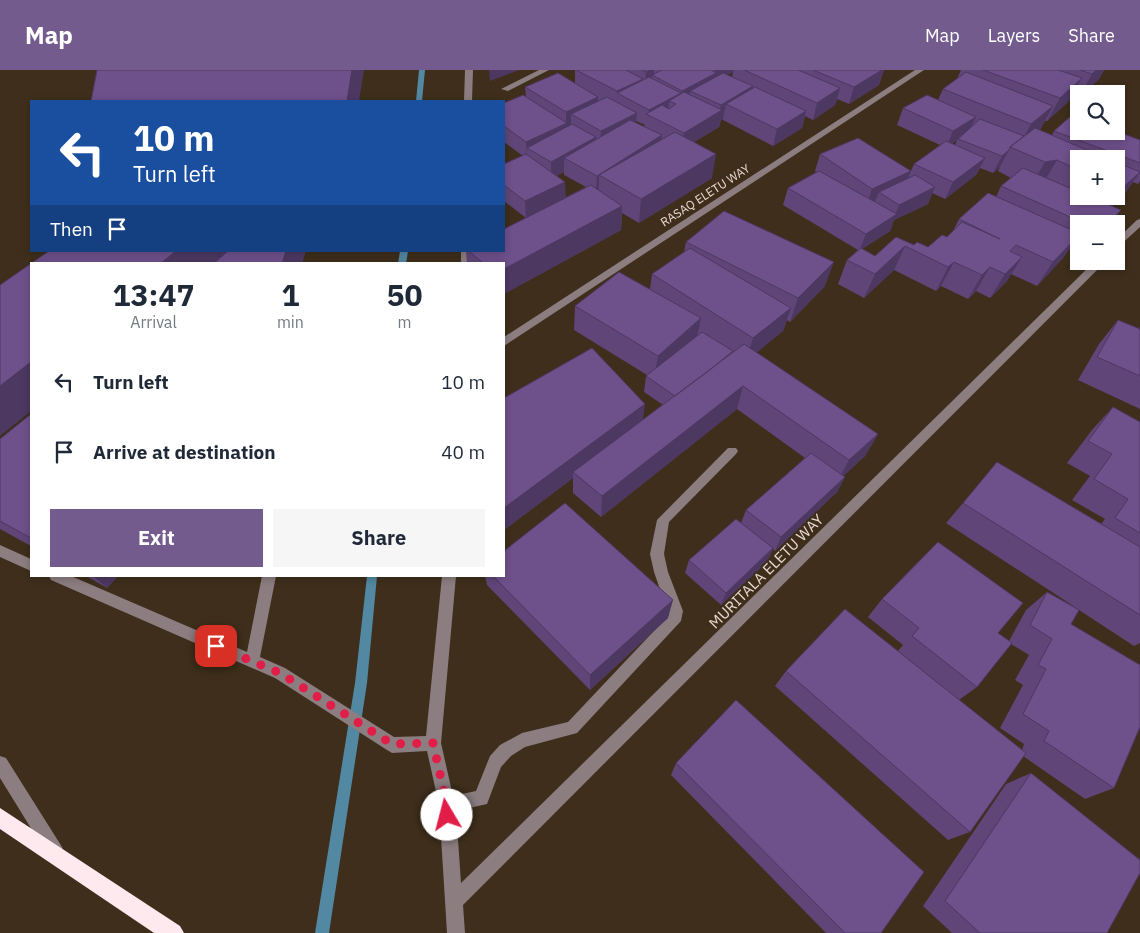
<!DOCTYPE html>
<html lang="en">
<head>
<meta charset="utf-8">
<style>
	:root { --surface:#fff; --page:#f6f6f7; --text:#1f2937; --muted:#747a83; --accent:#735c8d }
	body { margin:0; font-family:"IBM Plex Sans",sans-serif; background:var(--page); color:var(--text); height:100vh; display:flex; flex-direction:column; font-size:19px; white-space:nowrap }
	* { box-sizing:border-box; margin:0 }
	p { font-size:16px; color:var(--muted) }
	.icon { flex:none; width:28px; height:28px; fill:none; stroke:currentColor; stroke-width:2; stroke-linecap:round; stroke-linejoin:round }
	.map { position:relative; flex:1; overflow:hidden }
	.sheet { position:absolute; left:30px; top:192px; width:475px; height:315px; display:flex; flex-direction:column; background:var(--surface); border-radius:0px; box-shadow:0 2px 8px #0003 }
	.sheet>* { flex:none }
	.banner { position:absolute; left:30px; top:30px; width:475px; height:152px; border-radius:0px; box-shadow:0 2px 8px #0003; background:#1a4fa0; color:#fff; overflow:hidden }
	.fabs { position:absolute; left:1070px; top:15px; display:grid; gap:10px }
	.fabs a { display:grid; place-items:center; width:55px; height:55px; border-radius:0px; background:var(--surface); box-shadow:0 2px 8px #0003; font-size:25px }
	.pin { position:absolute; display:grid; place-items:center; width:42px; height:42px; color:#fff; margin:-21px; border-radius:10px; box-shadow:0 2px 8px #0006 }
	.me { position:absolute; width:55px; margin:-28px; rotate:352deg; stroke-linejoin:round; filter:drop-shadow(0 0 4px #0008) }
	.turn { display:flex; align-items:center; gap:18px; height:105px; padding:0 20px; font-size:22px }
	.turn .icon { width:65px; height:65px; stroke-width:2.5 }
	.turn b { display:block; font-size:35px; line-height:42px }
	.then { display:flex; align-items:center; height:48px; padding:0 20px; background:#0003; gap:10px; font-size:19px }
	.eta { display:flex; justify-content:space-evenly; align-items:center; height:85px; text-align:center }
	.eta b { font-size:30px; font-weight:700; line-height:35px }
	.action { display:flex; gap:10px; margin-top:auto; padding:10px 20px }
	.action a { flex:1; height:58px; border-radius:0px; background:var(--accent); color:#fff; font-size:20px; font-weight:700; line-height:58px; text-align:center }
	.action a+a { background:var(--page); color:var(--text) }
	ul { padding:0; list-style:none }
	li { display:flex; align-items:center; gap:15px; height:70px; padding:0 20px }
	li div { flex:1 }
	li b { display:block; font-size:19px }
	li em { font-style:normal }
	header { display:flex; align-items:center; gap:30px; box-sizing:border-box; height:70px; padding:0 25px; background:var(--accent); color:#fff }
	header strong { font-size:24px }
	nav { display:flex; gap:28px; margin-inline-start:auto; font-size:18px }
	.map>svg:first-child { display:block }
</style>
</head>
<body>
<header>
<strong>Map</strong>
<nav><a>Map</a><a>Layers</a><a>Share</a></nav>
</header>
<div class="map">
<svg width="1140" height="863" viewBox="0 0 1140 863">
	<rect width="100%" height="100%" fill="#3e2e1b"/>
	<g fill="none" stroke-linecap="round" stroke-linejoin="round">
		<path fill="#5288a1" fill-rule="evenodd" d="M 419,0 L 425,0 L 422,31 L 416,31 Z
			M 400,181 L 408,181 L 406,194 L 398,194 Z
			M 367,506 L 377,506 L 367,613 L 329,863 L 315,863 L 355,613 Z"/>
		<path fill="#8b7d80" fill-rule="evenodd" d="M 465,0 L 473,0 L 472,31 L 464,31 Z
			M 539,0 L 549,0 L 508,21 L 501,19 Z
			M 915,0 L 924,0 L 504,276 L 504,267 Z
			M 1140,149 L 1140,157 L 1116,179 L 1116,170 L 1137,150 Z
			M 461,181 L 471,181 L 471,194 L 461,194 Z
			M 1095,191 L 1106,191 L 463,835 L 465,863 L 447,863 L 439,735 L 427,681 L 392,683 L 387,680 L 275,608 L 51,510 L 49,506 L 71,506 L 247,582 L 262,506 L 276,506 L 260,587 L 285,598 L 394,667 L 426,666 L 442,506 L 456,506 L 441,673 L 453,726 L 476,721 L 490,686 L 500,675 L 522,663 L 568,652 L 669,545 L 654,502 L 650,484 L 657,450 L 728,378 L 736,378 L 738,381 L 736,384 L 669,452 L 664,484 L 668,502 L 683,541 L 681,551 L 577,663 L 525,677 L 511,686 L 501,697 L 487,734 L 456,741 L 461,813 Z
			M 0,475 L 31,489 L 31,501 L 0,487 Z
			M 0,686 L 6,688 L 62,777 L 64,783 L 62,789 L 56,791 L 50,789 L 0,708 Z"/>
		<path fill="#fee9ee" fill-rule="evenodd" d="M 0,738 L 180,856 L 184,863 L 154,863 L 0,759 Z"/>
	</g>
	<path fill="#5f4578" fill-rule="evenodd" d="M 575,0 L 884,0 L 879,15 L 849,34 L 837,29 L 835,35 L 813,50 L 805,46 L 802,58 L 773,76 L 723,50 L 723,49 L 721,50 L 719,57 L 694,72 L 712,108 L 639,153 L 622,143 L 621,160 L 504,224 L 504,194 L 467,194 L 466,181 L 504,181 L 526,148 L 504,131 L 504,94 L 523,86 L 504,72 L 504,33 L 526,27 L 525,17 L 575,13 ZM 733,2 L 732,7 L 727,5 ZM 636,51 L 645,55 L 644,57 L 636,53 ZM 564,102 L 564,105 L 586,117 L 566,127 L 556,106 Z
		M 961,0 L 1104,0 L 1099,9 L 1083,24 L 1079,24 L 1078,28 L 1072,25 L 1068,32 L 1047,51 L 1045,51 L 1040,60 L 1052,65 L 1054,61 L 1140,70 L 1140,111 L 1138,114 L 1133,112 L 1123,126 L 1112,136 L 1121,140 L 1111,154 L 1079,154 L 1079,173 L 1075,171 L 1063,188 L 1037,216 L 1011,204 L 1007,211 L 990,228 L 976,221 L 968,229 L 941,216 L 936,221 L 894,200 L 864,228 L 838,214 L 847,190 L 858,180 L 783,135 L 788,118 L 816,102 L 815,101 L 820,84 L 911,101 L 914,94 L 940,75 L 897,55 L 903,38 L 938,30 L 943,19 L 957,9 ZM 957,70 L 955,75 L 952,74 ZM 1079,89 L 1116,89 L 1116,126 L 1079,126 ZM 1000,97 L 998,101 L 1011,108 L 1001,116 L 996,127 L 959,149 L 953,161 L 947,167 L 928,177 L 914,175 L 896,167 L 875,186 L 862,179 L 890,161 L 894,150 L 928,134 L 932,123 L 945,129 L 976,105 L 980,98 L 993,103 Z
		M 686,172 L 825,216 L 790,252 L 787,250 L 783,261 L 756,283 L 878,364 L 865,386 L 843,406 L 845,407 L 837,422 L 775,481 L 773,479 L 767,492 L 721,535 L 685,503 L 689,490 L 741,453 L 746,440 L 805,388 L 737,339 L 601,447 L 573,423 L 573,408 L 504,460 L 504,328 L 643,350 L 663,335 L 644,322 L 646,306 L 647,305 L 574,260 L 575,236 L 650,219 L 652,204 L 684,182 Z
		M 1118,250 L 1139,259 L 1140,257 L 1140,339 L 1078,310 L 1099,274 Z
		M 1113,337 L 1140,352 L 1140,573 L 1134,576 L 1079,540 L 1071,554 L 1114,718 L 1085,729 L 1023,686 L 970,762 L 948,770 L 775,616 L 786,601 L 898,581 L 903,575 L 868,547 L 882,529 L 998,563 L 1009,571 L 1026,540 L 1047,522 L 1075,537 L 946,453 L 963,433 L 1101,454 L 1105,449 L 1072,430 L 1090,406 L 1067,393 L 1092,360 ZM 1011,574 L 1029,585 L 1015,610 L 1023,615 L 1000,658 L 1024,674 L 1022,680 L 959,630 L 977,617 Z
		M 31,344 L 31,476 L 0,459 L 0,369 Z
		M 86,506 L 118,506 L 107,518 Z
		M 485,506 L 504,506 L 668,548 L 590,620 L 487,515 Z
		M 676,693 L 881,863 L 826,863 L 671,705 Z
		M 1031,703 L 1107,863 L 952,863 L 923,836 L 1006,714 Z"/>
	<path fill="#4d3861" d="M 352,0 L 364,0 L 359,31 L 347,31 Z
		M 489,0 L 519,0 L 490,11 Z
		M 650,0 L 654,0 L 654,6 L 652,5 L 651,16 L 645,18 L 646,2 Z
		M 715,0 L 734,0 L 733,2 L 715,11 L 690,21 L 689,33 L 680,37 L 682,21 L 715,4 Z
		M 882,0 L 884,0 L 879,15 L 849,34 L 854,17 Z
		M 1096,0 L 1104,0 L 1099,9 L 1083,24 L 1081,24 L 1092,4 Z
		M 1082,8 L 1068,32 L 1047,51 L 1060,28 Z
		M 643,9 L 641,25 L 617,23 L 617,21 Z
		M 753,16 L 750,33 L 726,34 L 723,49 L 721,50 L 719,57 L 681,80 L 684,63 L 719,42 L 721,35 Z
		M 840,18 L 835,35 L 813,50 L 817,33 Z
		M 681,23 L 679,39 L 676,34 L 669,31 L 668,45 L 648,45 L 649,40 Z
		M 598,27 L 598,44 L 571,44 L 571,56 L 527,78 L 527,88 L 526,72 L 566,54 L 566,42 Z
		M 1053,36 L 1040,60 L 1018,78 L 1031,54 Z
		M 806,41 L 802,58 L 773,76 L 777,59 Z
		M 637,43 L 635,60 L 600,78 L 601,61 Z
		M 976,47 L 968,63 L 958,69 L 957,70 L 946,78 L 953,61 Z
		M 662,65 L 660,82 L 599,105 L 599,121 L 596,123 L 597,106 Z
		M 596,67 L 596,84 L 564,88 L 564,102 L 551,109 L 551,92 Z
		M 1009,80 L 1000,97 L 993,103 L 1002,86 Z
		M 716,84 L 712,108 L 639,153 L 641,129 Z
		M 985,88 L 976,105 L 945,129 L 953,112 Z
		M 1057,90 L 1042,115 L 1031,116 L 1045,92 Z
		M 911,101 L 904,118 L 879,122 L 875,131 L 866,136 L 872,119 Z
		M 1140,102 L 1123,126 L 1101,146 L 1115,126 L 1116,126 L 1116,124 L 1118,122 Z
		M 565,112 L 566,129 L 526,148 L 525,131 Z
		M 935,117 L 928,134 L 894,150 L 890,161 L 859,181 L 866,164 L 895,145 L 899,135 Z
		M 622,136 L 621,160 L 504,224 L 504,199 Z
		M 1121,140 L 1111,154 L 1107,154 Z
		M 1079,165 L 1063,188 L 1037,216 L 1053,192 Z
		M 905,176 L 894,200 L 864,228 L 875,204 Z
		M 176,181 L 230,181 L 214,194 L 160,194 Z
		M 286,181 L 306,181 L 302,194 L 282,194 Z
		M 1022,187 L 1007,211 L 990,228 L 1005,204 Z
		M 834,192 L 825,216 L 790,252 L 798,228 Z
		M 954,192 L 941,216 L 936,221 L 948,197 Z
		M 990,197 L 976,221 L 968,229 L 982,205 Z
		M 791,238 L 783,261 L 746,291 L 753,268 Z
		M 701,248 L 696,272 L 654,309 L 658,286 Z
		M 31,292 L 31,341 L 0,366 L 0,316 Z
		M 743,316 L 737,339 L 601,447 L 602,426 Z
		M 645,334 L 642,357 L 573,402 L 573,408 L 504,460 L 504,438 Z
		M 878,364 L 865,386 L 838,411 L 849,390 Z
		M 845,407 L 837,422 L 775,481 L 781,467 Z
		M 773,478 L 767,492 L 721,535 L 726,523 Z
		M 93,506 L 118,506 L 107,518 Z
		M 673,530 L 668,548 L 590,620 L 590,605 Z"/>
	<path fill="#6e508b" stroke="#4d3861" d="M 97,0 L 352,0 L 347,31 L 91,31 Z
		M 576,0 L 626,0 L 643,9 L 617,21 Z
		M 642,0 L 650,0 L 646,2 Z
		M 662,0 L 711,0 L 716,3 L 682,21 L 652,5 Z
		M 744,0 L 798,0 L 840,18 L 817,33 Z
		M 813,0 L 882,0 L 854,17 Z
		M 983,0 L 1058,0 L 1082,8 L 1060,28 Z
		M 1080,0 L 1096,0 L 1092,4 Z
		M 966,2 L 1053,36 L 1031,54 L 943,19 Z
		M 558,3 L 598,27 L 566,42 L 525,17 Z
		M 723,3 L 753,16 L 721,35 L 690,21 Z
		M 649,7 L 681,23 L 649,40 L 617,23 Z
		M 755,17 L 806,41 L 777,59 L 726,34 Z
		M 684,22 L 722,40 L 684,63 L 646,44 L 662,35 L 669,39 L 676,34 L 669,31 Z
		M 523,25 L 567,53 L 526,72 L 504,56 L 504,33 Z
		M 927,25 L 976,47 L 953,61 L 903,38 Z
		M 607,27 L 637,43 L 601,61 L 571,44 Z
		M 1072,45 L 1079,47 L 1079,61 L 1116,61 L 1140,70 L 1140,93 L 1054,61 Z
		M 980,49 L 1024,66 L 1010,77 L 1009,80 L 1002,86 L 958,69 Z
		M 630,50 L 662,65 L 597,106 L 564,88 Z
		M 572,54 L 596,67 L 551,92 L 527,78 Z
		M 1035,58 L 1108,89 L 1079,89 L 1079,100 L 1057,90 L 1045,92 L 1010,77 Z
		M 675,62 L 716,84 L 641,129 L 599,105 Z
		M 858,68 L 911,101 L 872,119 L 820,84 Z
		M 946,71 L 985,88 L 953,112 L 914,94 Z
		M 526,84 L 565,112 L 525,131 L 504,115 L 504,94 Z
		M 1116,92 L 1140,102 L 1118,122 L 1116,121 Z
		M 1023,98 L 1079,122 L 1079,126 L 1088,126 L 1121,140 L 1107,154 L 1086,154 L 1001,116 Z
		M 819,101 L 897,144 L 866,164 L 788,118 Z
		M 915,105 L 935,117 L 899,135 L 879,122 Z
		M 591,115 L 622,136 L 504,199 L 504,194 L 484,194 L 469,181 L 504,181 L 504,159 Z
		M 988,123 L 1079,163 L 1079,165 L 1053,192 L 1016,175 L 1010,181 L 1022,187 L 1005,204 L 990,197 L 982,205 L 954,192 L 948,197 L 905,176 L 875,204 L 847,190 L 861,178 L 875,186 L 896,167 L 914,175 L 917,172 L 928,177 L 942,165 L 947,167 L 962,152 L 1000,169 L 959,149 Z
		M 724,141 L 834,192 L 798,228 L 686,172 Z
		M 690,178 L 791,238 L 753,268 L 652,204 Z
		M 49,181 L 176,181 L 160,194 L 31,194 L 31,292 L 0,316 L 0,215 Z
		M 228,181 L 286,181 L 282,194 L 213,194 Z
		M 619,202 L 701,248 L 658,286 L 575,236 Z
		M 1118,250 L 1140,259 L 1140,306 L 1097,287 Z
		M 702,262 L 733,281 L 711,299 L 675,326 L 646,306 Z
		M 744,274 L 878,364 L 849,390 L 743,316 L 602,426 L 573,402 Z
		M 592,278 L 645,334 L 504,438 L 504,328 Z
		M 1113,337 L 1140,352 L 1140,463 L 1115,448 L 1128,429 L 1094,409 L 1112,384 L 1088,371 Z
		M 31,344 L 31,468 L 0,451 L 0,369 Z
		M 811,383 L 845,407 L 781,467 L 746,440 Z
		M 997,392 L 1140,477 L 1140,545 L 963,433 Z
		M 565,433 L 673,530 L 590,605 L 493,506 L 504,506 L 504,481 Z
		M 736,449 L 773,478 L 726,523 L 689,490 Z
		M 938,472 L 1023,533 L 998,563 L 1012,573 L 977,617 L 912,566 L 919,558 L 882,529 Z
		M 1047,522 L 1079,540 L 1071,554 L 1140,595 L 1140,657 L 1114,718 L 1044,671 L 1049,661 L 1023,644 L 1046,599 L 1038,595 L 1052,569 L 1030,555 Z
		M 845,539 L 1026,683 L 970,762 L 786,601 Z
		M 736,630 L 924,802 L 881,863 L 845,863 L 676,693 Z
		M 1031,703 L 1140,790 L 1140,803 L 1107,863 L 980,863 L 945,831 Z"/>
	<g fill="none" stroke-linecap="round" stroke-linejoin="round">
		<path stroke="#e11d48" stroke-width="9" stroke-dasharray="0 16.2" d="M 216,576 L 280,603 L 392,674 L 433,673 L 447,735 L 447,745"/>
	</g>
	<g text-anchor="middle" dominant-baseline="central" stroke-width="4" stroke-linejoin="round" paint-order="stroke">
		<g font-size="12" fill="#e7dcd1" stroke="#3e2e1b">
			<text transform="translate(705 125) rotate(-33)">RASAQ ELETU WAY</text>
		</g>
		<g font-size="15" fill="#e7dcd1" stroke="#3e2e1b">
			<text transform="translate(766 501) rotate(-45)">MURITALA ELETU WAY</text>
		</g>
	</g>
</svg>
<div class="fabs">
<a><svg class="icon" aria-label="search" viewBox="0 0 24 24"><circle cx="10" cy="10" r="6"/><path d="M15 15l6 6"/></svg></a>
<a>+</a>
<a>−</a>
</div>
<div class="pin" style="left:216px;top:576px;background:#d93025"><svg class="icon" aria-label="arrive" viewBox="0 0 24 24"><path d="M6 21V4h12l-3 4 3 4H6"/></svg></div>
<svg class="me" style="left:447px;top:745px" viewBox="-20 -20 40 40"><circle r="19" fill="#fff"/><path d="M0-13L10 11 0 6-10 11z" fill="#e11d48"/></svg>
<div class="banner">
<div class="turn"><svg class="icon" aria-label="left" viewBox="0 0 24 24"><path d="M17 20v-9H6M10 6l-5 5 5 5"/></svg><div><b>10 m</b>Turn left</div></div>
<div class="then">Then<svg class="icon" aria-label="arrive" viewBox="0 0 24 24"><path d="M6 21V4h12l-3 4 3 4H6"/></svg></div>
</div>
<section class="sheet">
<div class="eta">
<div><b>13:47</b><p>Arrival</p></div>
<div><b>1</b><p>min</p></div>
<div><b>50</b><p>m</p></div>
</div>
<ul>
<li><svg class="icon" aria-label="left" viewBox="0 0 24 24"><path d="M17 20v-9H6M10 6l-5 5 5 5"/></svg><div><b>Turn left</b></div><em>10 m</em></li>
<li><svg class="icon" aria-label="arrive" viewBox="0 0 24 24"><path d="M6 21V4h12l-3 4 3 4H6"/></svg><div><b>Arrive at destination</b></div><em>40 m</em></li>
</ul>
<div class="action"><a>Exit</a><a>Share</a></div>
</section>
</div>
</body>
</html>
